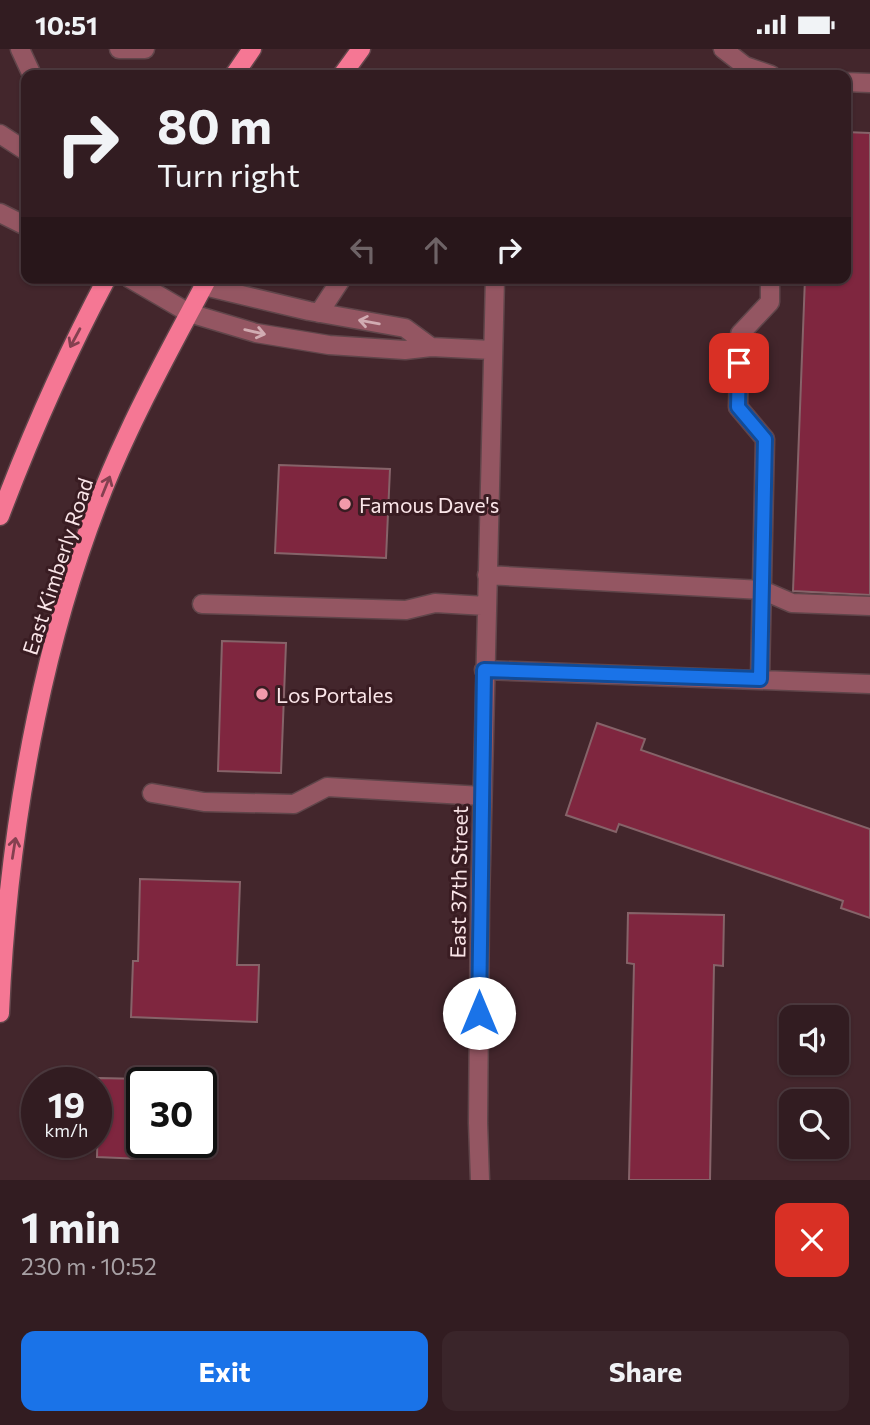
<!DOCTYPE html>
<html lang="en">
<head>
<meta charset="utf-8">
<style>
	:root { --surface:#321c21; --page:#3a252a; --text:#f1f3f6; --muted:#a8a1a5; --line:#4d3a3f; --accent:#1a73e8 }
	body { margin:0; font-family:Commissioner,sans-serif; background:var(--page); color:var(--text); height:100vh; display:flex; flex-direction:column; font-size:26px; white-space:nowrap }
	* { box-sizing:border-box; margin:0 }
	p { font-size:23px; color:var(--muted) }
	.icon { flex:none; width:38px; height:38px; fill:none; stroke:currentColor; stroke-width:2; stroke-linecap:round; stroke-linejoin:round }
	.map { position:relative; height:1131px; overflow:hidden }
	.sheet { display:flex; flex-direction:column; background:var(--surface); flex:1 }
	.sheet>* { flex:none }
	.top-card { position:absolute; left:21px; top:21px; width:830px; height:214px; border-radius:14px; box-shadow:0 2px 5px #0004,0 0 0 2px var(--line); background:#321c21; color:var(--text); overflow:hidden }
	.controls { position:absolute; left:779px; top:956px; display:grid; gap:14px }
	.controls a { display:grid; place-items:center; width:70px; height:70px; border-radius:14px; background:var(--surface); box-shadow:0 2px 5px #0004,0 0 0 2px var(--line); font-size:35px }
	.speed { position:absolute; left:21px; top:1018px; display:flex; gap:14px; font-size:35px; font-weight:700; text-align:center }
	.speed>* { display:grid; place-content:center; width:91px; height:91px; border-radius:50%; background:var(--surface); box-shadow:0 2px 5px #0004,0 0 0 2px var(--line); line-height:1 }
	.speed small { font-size:18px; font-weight:400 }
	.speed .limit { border:4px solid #111; border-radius:10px; background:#fff; color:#111 }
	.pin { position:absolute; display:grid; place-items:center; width:60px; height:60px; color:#fff; margin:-30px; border-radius:14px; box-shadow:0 4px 10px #0006 }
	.me { position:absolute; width:77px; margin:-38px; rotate:0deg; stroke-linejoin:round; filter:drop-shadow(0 0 5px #0008) }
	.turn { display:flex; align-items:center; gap:24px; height:147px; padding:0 21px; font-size:32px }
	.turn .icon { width:91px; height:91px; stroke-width:2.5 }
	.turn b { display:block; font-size:49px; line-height:60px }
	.lanes { display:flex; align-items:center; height:66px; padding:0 21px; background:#0003; justify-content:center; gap:35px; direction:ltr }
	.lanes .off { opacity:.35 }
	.round { display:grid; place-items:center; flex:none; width:74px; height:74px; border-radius:14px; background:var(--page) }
	.head { display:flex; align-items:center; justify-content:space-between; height:119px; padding:0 21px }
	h1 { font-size:42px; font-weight:700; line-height:52px }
	.button { display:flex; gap:14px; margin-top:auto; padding:14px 21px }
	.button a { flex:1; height:80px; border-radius:14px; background:var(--accent); color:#fff; font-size:28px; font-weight:700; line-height:80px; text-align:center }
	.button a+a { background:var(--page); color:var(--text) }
	.status { display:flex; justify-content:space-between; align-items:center; height:49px; padding:0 35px; background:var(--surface); direction:ltr }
	.status svg { height:19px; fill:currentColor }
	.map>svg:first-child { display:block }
</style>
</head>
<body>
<div class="status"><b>10:51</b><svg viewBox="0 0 49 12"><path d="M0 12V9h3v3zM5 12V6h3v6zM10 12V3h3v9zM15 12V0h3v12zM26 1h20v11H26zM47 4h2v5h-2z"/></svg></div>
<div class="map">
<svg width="870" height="1131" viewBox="0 0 870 1131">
	<rect width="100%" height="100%" fill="#43262c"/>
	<path fill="#7f263f" stroke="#866369" stroke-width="2" d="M 845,83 L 870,84 L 870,546 L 793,542 L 805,229 L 845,229 Z
		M 279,416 L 390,420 L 386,509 L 275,504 Z
		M 222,592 L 286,594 L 281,724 L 218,722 Z
		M 597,674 L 645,690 L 641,701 L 870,780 L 870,869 L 841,859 L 843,852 L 619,775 L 616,783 L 566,766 Z
		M 140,830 L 240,833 L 237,916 L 259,916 L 257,973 L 131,968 L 133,912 L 138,912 Z
		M 628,864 L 724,866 L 723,917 L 714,916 L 710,1131 L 629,1131 L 634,915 L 627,914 Z
		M 99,1029 L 142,1030 L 142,1110 L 97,1108 Z"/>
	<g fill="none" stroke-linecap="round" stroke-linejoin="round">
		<defs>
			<path id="minor" d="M 20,0 L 32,26
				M 119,0 L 145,0
				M 723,0 L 745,17 L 771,26
				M 845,33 L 870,34
				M 0,85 L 26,102
				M 0,164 L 26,177
				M 129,229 L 189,264 L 256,284 L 329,296 L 405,301 L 431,298 L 492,301
				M 204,237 L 309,262 L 405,279 L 431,298
				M 319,264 L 342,229
				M 487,526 L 762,541 L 792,554 L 870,557
				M 202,555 L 406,561 L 435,554 L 486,557
				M 484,621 L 870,635
				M 760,630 L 765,390 L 738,358 L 740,285 L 770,253 L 770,229
				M 152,744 L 204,753 L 294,755 L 327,738 L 482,747
				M 480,1131 L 478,1074 L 480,854 L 495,229"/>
			<path id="major" d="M 234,26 L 252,0
				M 342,26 L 361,0
				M 0,467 C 31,385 66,306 107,229
				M 0,964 C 8,774 46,557 128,384 C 152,332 181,280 208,229"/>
		</defs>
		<use href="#minor" stroke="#60454a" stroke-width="21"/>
		<use href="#major" stroke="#60454a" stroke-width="21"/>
		<use href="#minor" stroke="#945662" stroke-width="18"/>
		<use href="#major" stroke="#f57794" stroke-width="18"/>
	</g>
	<defs><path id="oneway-shaft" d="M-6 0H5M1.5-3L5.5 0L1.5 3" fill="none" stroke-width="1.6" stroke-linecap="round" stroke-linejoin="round" transform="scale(1.75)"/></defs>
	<g stroke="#d1acb2">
		<use href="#oneway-shaft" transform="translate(369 273) rotate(-170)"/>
		<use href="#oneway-shaft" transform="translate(255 283) rotate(13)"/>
	</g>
	<g stroke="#844050">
		<use href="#oneway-shaft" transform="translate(75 289) rotate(118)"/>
		<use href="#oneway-shaft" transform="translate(106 437) rotate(-68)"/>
		<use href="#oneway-shaft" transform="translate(14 799) rotate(-81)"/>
	</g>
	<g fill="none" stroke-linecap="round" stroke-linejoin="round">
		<defs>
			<path id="route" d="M 479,964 L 484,621 L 760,630 L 765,390 L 738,358 L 739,314"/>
		</defs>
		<use href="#route" stroke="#114b97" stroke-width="18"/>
		<use href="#route" stroke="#1a73e8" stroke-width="12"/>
	</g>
	<g fill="#f39aab" stroke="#391c22" stroke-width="2.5">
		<circle cx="345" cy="455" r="7"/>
		<circle cx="262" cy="645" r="7"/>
	</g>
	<g text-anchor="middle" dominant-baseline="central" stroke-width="6" stroke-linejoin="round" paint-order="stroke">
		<g font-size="21" fill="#fae5e8" stroke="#391c22" text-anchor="start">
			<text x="359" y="455">Famous Dave's</text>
			<text x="276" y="645">Los Portales</text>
		</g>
		<g font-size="21" fill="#fae5e8" stroke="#391c22">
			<text transform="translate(57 517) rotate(-72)">East Kimberly Road</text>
			<text transform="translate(458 833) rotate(-89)">East 37th Street</text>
		</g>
	</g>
</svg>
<div class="controls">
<a><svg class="icon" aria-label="sound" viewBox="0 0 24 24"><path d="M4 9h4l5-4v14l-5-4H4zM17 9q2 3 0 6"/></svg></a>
<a><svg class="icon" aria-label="search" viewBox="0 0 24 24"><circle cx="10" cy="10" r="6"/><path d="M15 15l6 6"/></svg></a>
</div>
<div class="speed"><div>19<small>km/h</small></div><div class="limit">30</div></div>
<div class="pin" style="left:739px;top:314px;background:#d93025"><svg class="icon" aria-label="arrive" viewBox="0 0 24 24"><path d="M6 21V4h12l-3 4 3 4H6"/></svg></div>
<svg class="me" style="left:479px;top:964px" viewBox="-20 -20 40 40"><circle r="19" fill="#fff"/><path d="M0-13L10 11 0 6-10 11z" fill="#1a73e8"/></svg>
<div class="top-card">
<div class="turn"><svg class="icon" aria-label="right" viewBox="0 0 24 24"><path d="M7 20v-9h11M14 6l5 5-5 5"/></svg><div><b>80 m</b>Turn right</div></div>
<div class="lanes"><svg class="icon off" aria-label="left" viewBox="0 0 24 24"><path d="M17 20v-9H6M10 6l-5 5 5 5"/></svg><svg class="icon off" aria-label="ahead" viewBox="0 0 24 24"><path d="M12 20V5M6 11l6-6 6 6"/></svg><svg class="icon" aria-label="right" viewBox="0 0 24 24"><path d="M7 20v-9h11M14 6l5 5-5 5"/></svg></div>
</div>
</div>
<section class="sheet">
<div class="head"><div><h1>1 min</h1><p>230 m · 10:52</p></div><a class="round" style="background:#d93025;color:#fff"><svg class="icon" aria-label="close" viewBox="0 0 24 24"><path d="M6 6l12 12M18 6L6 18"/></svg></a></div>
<div class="button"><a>Exit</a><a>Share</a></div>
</section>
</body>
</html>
